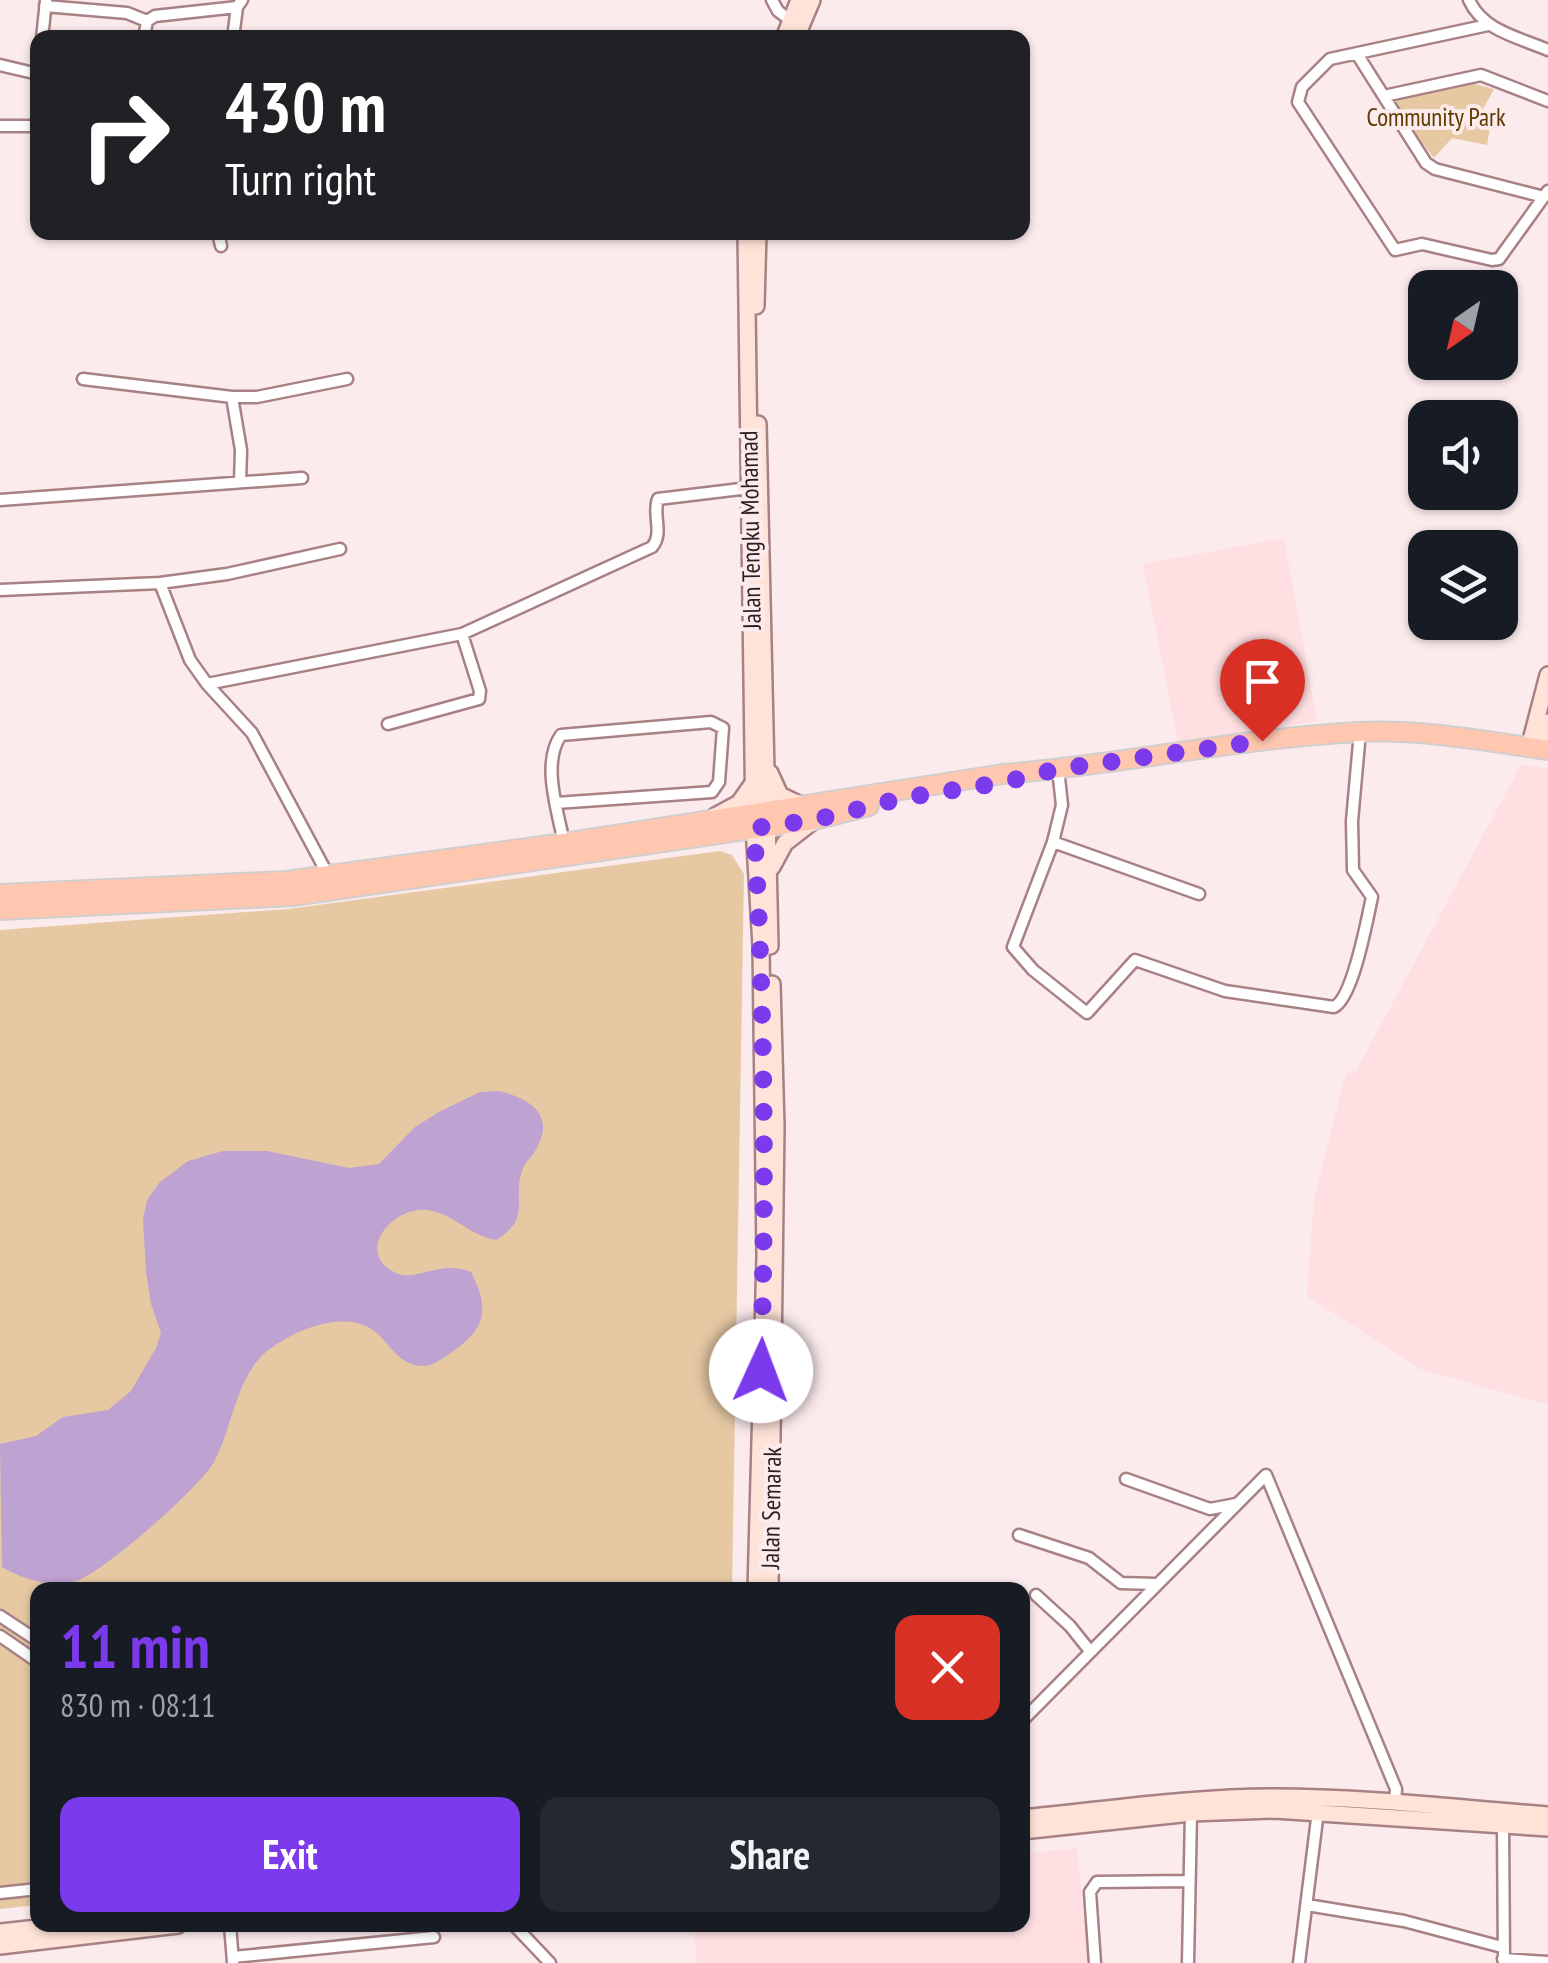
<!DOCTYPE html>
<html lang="en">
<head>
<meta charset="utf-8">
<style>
	:root { --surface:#171b24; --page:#242831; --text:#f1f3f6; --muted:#9ea1a6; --accent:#7c3aed }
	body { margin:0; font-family:"PT Sans Narrow",sans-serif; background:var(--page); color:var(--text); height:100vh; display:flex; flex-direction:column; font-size:38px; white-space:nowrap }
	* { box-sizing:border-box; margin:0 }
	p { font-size:32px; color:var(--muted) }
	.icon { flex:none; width:55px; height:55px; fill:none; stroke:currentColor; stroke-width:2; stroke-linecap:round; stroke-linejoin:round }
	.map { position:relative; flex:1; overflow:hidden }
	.panel { position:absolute; left:30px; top:1582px; width:1000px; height:350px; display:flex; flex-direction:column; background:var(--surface); border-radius:20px; box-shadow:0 2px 8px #0004 }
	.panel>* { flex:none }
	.hud { position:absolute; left:30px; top:30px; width:1000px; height:210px; border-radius:20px; box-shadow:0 2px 8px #0004; background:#202124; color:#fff; overflow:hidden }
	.needle { width:65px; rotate:214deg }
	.controls { position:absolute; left:1408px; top:270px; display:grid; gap:20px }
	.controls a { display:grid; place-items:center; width:110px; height:110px; border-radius:20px; background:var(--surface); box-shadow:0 2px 8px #0004; font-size:50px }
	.pin { position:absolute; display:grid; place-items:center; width:85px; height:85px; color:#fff; margin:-102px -42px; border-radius:50% 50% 50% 0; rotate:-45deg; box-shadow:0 0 10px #0007 }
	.pin .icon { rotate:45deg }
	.me { position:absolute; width:110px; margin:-55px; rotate:2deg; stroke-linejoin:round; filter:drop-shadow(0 0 8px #0008) }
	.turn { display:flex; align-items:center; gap:35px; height:210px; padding:0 30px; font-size:45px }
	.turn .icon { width:130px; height:130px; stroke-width:2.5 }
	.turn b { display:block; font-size:70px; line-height:85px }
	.round { display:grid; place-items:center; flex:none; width:105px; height:105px; border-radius:20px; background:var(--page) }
	.headline { display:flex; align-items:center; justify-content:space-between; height:170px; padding:0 30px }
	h1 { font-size:60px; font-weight:800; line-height:75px; color:var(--accent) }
	.button { display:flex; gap:20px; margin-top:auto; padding:20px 30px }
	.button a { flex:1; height:115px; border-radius:20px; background:var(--accent); color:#fff; font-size:40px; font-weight:800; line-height:115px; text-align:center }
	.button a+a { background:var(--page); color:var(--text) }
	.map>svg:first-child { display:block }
</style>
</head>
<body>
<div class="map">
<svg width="1548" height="1963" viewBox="0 0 1548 1963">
	<rect width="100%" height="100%" fill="#fcebec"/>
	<path fill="#ffdfe2" d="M 1284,538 L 1317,721 L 1178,743 L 1143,564 Z
		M 1521,765 L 1548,768 L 1548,1405 L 1420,1369 L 1307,1296 L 1314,1199 L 1346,1073 L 1355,1073 Z
		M 1077,1848 L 1088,1963 L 697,1963 L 694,1925 L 1022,1925 L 1023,1854 Z"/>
	<path fill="#e6c8a3" d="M 1471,83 L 1494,89 L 1483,109 L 1492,116 L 1487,145 L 1452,138 L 1434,158 L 1386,98 Z
		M 720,851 L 732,855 L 744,874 L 732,1590 L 38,1590 L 37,1905 L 0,1909 L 0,930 L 288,909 Z"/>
	<path fill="#bea2d2" d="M 499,1091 C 530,1099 557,1115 535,1151 C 531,1158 524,1163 522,1171 C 512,1200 532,1219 496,1240 C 468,1236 448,1207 418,1210 C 386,1214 357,1255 396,1273 C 418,1282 440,1259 471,1272 C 491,1311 485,1330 448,1355 C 440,1360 431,1367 421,1366 C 397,1364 389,1342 373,1330 C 342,1309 292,1331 266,1352 C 236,1377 232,1429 214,1462 C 199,1488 103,1573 76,1581 C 52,1588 22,1579 2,1567 L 0,1444 L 36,1436 L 63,1417 L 108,1410 L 131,1391 L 156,1348 L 161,1333 L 151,1304 L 146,1272 L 143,1219 L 147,1200 L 160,1182 L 188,1161 L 223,1151 L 267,1151 L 349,1168 L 379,1164 L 415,1127 L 439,1112 L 480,1092 Z"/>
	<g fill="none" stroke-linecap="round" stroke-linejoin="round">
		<defs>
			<path id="street" d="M 772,0 L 778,11 L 790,20
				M 1469,0 C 1483,31 1518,37 1548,50
				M 45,6 L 127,13 L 147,21
				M 1488,25 L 1330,59 L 1302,87 L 1298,102 L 1395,250 L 1422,244 L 1492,260 L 1499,259 L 1548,191
				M 42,38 L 46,1
				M 144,38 L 147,21 L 155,16 L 237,7
				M 233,38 L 237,7 L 242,0
				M 1357,54 L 1426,163 L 1435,169 L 1544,197
				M 0,65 L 38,74
				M 1384,96 L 1481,75 L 1548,101
				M 0,126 L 38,126
				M 218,232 L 221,246
				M 83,379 L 232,397
				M 240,482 L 241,450 L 232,397 L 257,397 L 347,379
				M 0,500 L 302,478
				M 160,583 L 227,574 L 340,549
				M 0,590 L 160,583 L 190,660 L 207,684 L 252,733 L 328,875
				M 207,684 L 462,634 L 652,547 C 664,533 652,515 658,499 L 749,488
				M 388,724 L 479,699 L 480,691 L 462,634
				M 1058,769 L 1062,805 L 1053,842 L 1013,947 L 1033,970 L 1087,1013 L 1135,960 L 1225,991 L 1334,1007 C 1353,998 1367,920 1372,897 L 1353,870 L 1352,821 L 1360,732
				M 556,803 L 712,792 L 719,782 L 723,728 L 711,722 L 561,735 C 541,763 558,812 564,843 L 565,847
				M 1053,842 L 1199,894
				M 1126,1479 L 1210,1509 L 1236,1504
				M 1019,1535 L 1089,1558 L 1121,1583 L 1157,1584
				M 1036,1595 L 1070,1626 L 1090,1651
				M 0,1616 L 38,1641
				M 0,1636 L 38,1662
				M 1022,1721 L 1266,1475 L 1396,1789 L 1395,1803
				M 1503,1824 L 1504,1963
				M 0,1893 L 38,1889
				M 1307,1905 L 1404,1921 L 1502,1947
				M 230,1925 L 233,1962
				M 514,1925 L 550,1963
				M 233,1957 L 434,1937
				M 1503,1959 L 1548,1962
				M 1095,1963 L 1090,1892 L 1097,1882 L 1189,1881
				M 1188,1963 L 1191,1813
				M 1299,1963 L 1318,1811"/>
			<path id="secondary" d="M 784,38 L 799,0
				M 796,38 L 812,0
				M 746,232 L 754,828 L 761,946 L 765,1256 L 756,1590
				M 756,306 L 758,232
				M 758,424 L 770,946
				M 1529,748 L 1548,675
				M 1540,749 L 1548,722
				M 770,773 L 780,795 L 803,806
				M 715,816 L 739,803 L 753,783
				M 772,867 L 785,843 L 812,822
				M 770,1590 L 776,1126 L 772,984
				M 1022,1818 C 1106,1810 1190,1797 1274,1797 C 1365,1797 1457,1808 1548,1815
				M 1022,1831 L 1191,1813 L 1274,1810 L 1548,1828
				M 0,1932 L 65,1925
				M 0,1946 L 178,1925"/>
			<path id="primary" d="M 0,894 L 286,881 L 564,843 L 1003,774 C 1122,765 1239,738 1359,732 C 1422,729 1485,741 1548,750
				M 0,910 L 293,896 L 814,820 L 869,806"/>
		</defs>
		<use href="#street" stroke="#a88185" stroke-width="15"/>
		<use href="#secondary" stroke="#a88185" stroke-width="20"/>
		<use href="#primary" stroke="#d1cece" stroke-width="22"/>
		<use href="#street" stroke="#fff" stroke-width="10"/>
		<use href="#secondary" stroke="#ffe3d8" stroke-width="15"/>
		<use href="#primary" stroke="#ffc7b0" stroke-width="18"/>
	</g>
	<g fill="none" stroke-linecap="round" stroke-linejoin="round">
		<path stroke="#7c3aed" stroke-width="18" stroke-dasharray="0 32.4" d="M 761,1371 C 766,1190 765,1009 754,828 L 814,820 L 903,798 L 1005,782 L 1058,769 L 1262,741"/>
	</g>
	<g text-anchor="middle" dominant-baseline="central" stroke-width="8" stroke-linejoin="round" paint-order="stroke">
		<g font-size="25" fill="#5e3b00" stroke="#fcebec">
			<text x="1436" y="117">Community Park</text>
		</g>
		<g font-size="25" fill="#2d1e1f" stroke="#fcebec">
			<text transform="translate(750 530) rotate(-91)">Jalan Tengku Mohamad</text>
			<text transform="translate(771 1508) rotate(-89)">Jalan Semarak</text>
		</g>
	</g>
</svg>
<div class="controls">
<a><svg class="needle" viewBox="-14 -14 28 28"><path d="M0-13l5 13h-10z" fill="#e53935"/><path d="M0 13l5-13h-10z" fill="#9ea1a6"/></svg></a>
<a><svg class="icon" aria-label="sound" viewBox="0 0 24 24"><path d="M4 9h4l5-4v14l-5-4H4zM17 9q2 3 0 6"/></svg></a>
<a><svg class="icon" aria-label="layers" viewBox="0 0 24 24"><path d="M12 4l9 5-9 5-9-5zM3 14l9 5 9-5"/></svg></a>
</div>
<div class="pin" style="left:1262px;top:741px;background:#d93025"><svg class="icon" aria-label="arrive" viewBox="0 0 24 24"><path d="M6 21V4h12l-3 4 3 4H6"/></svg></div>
<svg class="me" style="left:761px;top:1371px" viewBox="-20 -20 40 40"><circle r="19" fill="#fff"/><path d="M0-13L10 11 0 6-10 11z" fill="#7c3aed"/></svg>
<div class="hud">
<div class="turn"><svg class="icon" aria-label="right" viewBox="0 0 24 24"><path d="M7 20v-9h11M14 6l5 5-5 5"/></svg><div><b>430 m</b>Turn right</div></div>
</div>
<section class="panel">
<div class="headline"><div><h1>11 min</h1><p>830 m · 08:11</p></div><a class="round" style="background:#d93025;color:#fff"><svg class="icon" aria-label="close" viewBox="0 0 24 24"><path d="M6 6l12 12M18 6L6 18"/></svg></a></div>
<div class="button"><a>Exit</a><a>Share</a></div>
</section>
</div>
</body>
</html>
